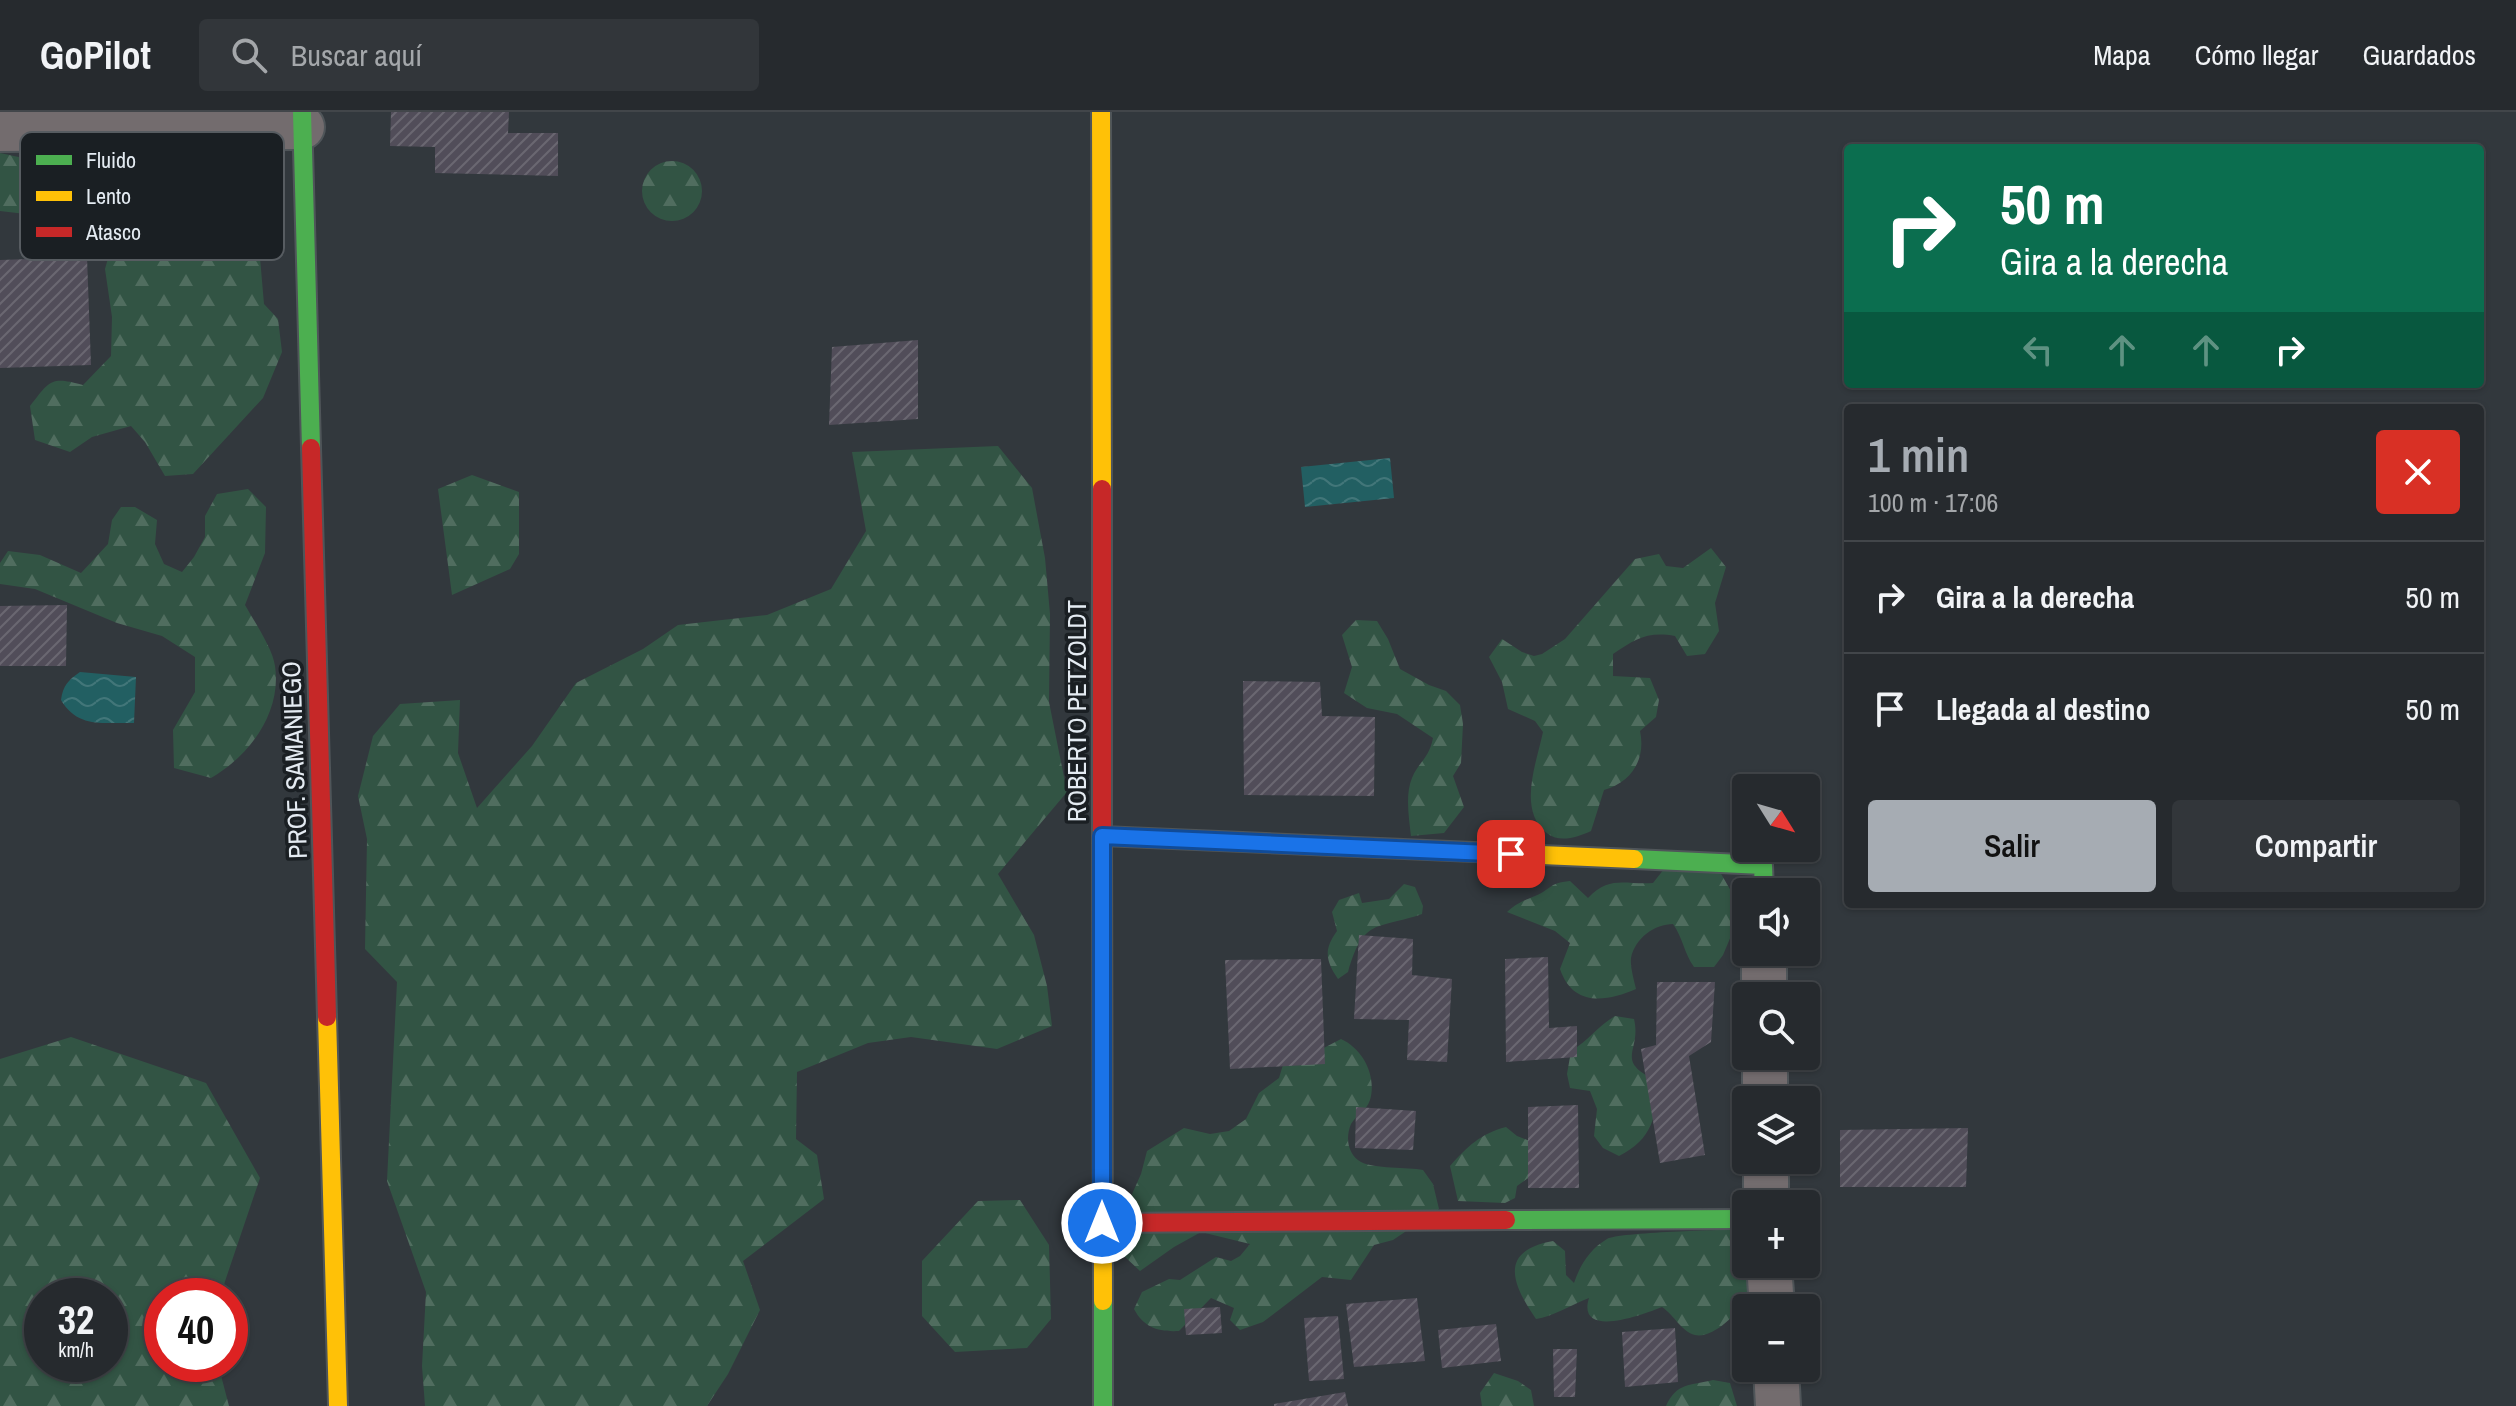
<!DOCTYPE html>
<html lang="es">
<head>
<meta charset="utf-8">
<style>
	:root { --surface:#262a2e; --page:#32363a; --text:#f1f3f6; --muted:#a4a7aa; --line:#42464a; --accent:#a6acb3 }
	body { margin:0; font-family:"Archivo Narrow",sans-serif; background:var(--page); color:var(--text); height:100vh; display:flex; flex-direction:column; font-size:30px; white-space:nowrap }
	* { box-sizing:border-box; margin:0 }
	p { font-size:26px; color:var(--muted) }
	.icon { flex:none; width:44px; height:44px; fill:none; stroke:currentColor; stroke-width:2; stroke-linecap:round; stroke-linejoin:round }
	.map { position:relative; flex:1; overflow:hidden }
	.drawer { position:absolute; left:1844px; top:292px; width:640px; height:504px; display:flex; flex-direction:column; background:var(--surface); border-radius:8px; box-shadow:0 2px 6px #0004,0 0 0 2px var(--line) }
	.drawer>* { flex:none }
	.hud { position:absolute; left:1844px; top:32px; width:640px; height:244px; border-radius:8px; box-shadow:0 2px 6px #0004,0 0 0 2px var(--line); background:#0b6e4f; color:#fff; overflow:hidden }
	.needle { width:52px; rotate:127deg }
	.tools { position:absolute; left:1732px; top:662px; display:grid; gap:16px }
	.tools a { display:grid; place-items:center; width:88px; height:88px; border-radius:8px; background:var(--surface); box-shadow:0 2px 6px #0004,0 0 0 2px var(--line); font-size:40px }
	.speed { position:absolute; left:24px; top:1166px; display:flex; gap:16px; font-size:40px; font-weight:700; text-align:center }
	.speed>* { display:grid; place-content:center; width:104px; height:104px; border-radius:50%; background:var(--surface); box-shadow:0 2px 6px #0004,0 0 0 2px var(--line); line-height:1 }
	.speed small { font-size:20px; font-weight:400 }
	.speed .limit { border:12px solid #d22; background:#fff; color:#111 }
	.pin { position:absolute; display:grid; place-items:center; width:68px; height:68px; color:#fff; margin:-34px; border-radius:16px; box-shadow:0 4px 12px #0006 }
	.me { position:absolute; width:88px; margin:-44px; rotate:0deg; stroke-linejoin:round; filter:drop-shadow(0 0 6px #0008) }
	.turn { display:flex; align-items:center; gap:28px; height:168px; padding:0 24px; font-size:36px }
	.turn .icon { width:104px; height:104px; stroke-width:2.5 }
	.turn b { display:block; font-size:56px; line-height:68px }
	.lanes { display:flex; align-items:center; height:76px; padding:0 24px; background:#0003; justify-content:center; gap:40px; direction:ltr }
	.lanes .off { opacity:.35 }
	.round { display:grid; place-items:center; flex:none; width:84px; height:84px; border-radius:8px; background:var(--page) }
	.head { display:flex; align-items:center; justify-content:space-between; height:136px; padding:0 24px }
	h1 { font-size:48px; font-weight:600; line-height:60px; color:var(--accent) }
	.cta { display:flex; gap:16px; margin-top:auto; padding:16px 24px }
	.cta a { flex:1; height:92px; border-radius:8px; background:var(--accent); color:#111; font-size:32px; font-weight:600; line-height:92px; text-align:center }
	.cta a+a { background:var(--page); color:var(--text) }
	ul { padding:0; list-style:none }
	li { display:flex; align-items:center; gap:24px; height:112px; padding:0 24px; border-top:2px solid var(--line) }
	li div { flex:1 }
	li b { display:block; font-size:30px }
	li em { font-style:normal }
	header { display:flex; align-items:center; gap:48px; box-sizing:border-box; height:112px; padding:0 40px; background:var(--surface); border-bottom:2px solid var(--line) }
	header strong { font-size:38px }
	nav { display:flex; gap:44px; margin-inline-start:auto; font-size:28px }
	.search { width:560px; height:72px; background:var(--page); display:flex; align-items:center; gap:20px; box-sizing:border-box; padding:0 28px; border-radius:8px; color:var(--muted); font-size:30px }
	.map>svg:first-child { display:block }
</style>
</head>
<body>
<header>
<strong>GoPilot</strong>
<div class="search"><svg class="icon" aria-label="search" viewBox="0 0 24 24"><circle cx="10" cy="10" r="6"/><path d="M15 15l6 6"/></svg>Buscar aquí</div>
<nav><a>Mapa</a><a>Cómo llegar</a><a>Guardados</a></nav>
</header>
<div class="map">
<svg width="2516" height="1294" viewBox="0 0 2516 1294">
	<defs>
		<pattern id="forest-firs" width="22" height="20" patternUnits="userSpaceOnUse" patternTransform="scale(2)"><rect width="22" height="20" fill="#325444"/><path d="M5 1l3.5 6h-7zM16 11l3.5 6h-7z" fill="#506d5f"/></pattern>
		<pattern id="water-waves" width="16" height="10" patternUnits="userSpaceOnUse" patternTransform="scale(2)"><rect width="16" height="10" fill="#225f62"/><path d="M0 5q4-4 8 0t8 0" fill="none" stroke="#427679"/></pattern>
		<pattern id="building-hatch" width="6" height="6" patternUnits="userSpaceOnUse" patternTransform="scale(2)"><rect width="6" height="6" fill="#514d59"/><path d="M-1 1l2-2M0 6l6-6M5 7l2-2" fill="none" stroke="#6a6771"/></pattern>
	</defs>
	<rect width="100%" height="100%" fill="#32383d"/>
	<path fill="url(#forest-firs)" fill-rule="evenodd" d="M 0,41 L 37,49 L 72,67 L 74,92 L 60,106 L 0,99 Z
		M642 79a30 30 0 1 1 60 0a30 30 0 1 1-60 0Z
		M 221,65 L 246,84 L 257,111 L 264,192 L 278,207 L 282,240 L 263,286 L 193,362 L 165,364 L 145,330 L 131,314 L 92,325 L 70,340 L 35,328 L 30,294 C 50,268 51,264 83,273 L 111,244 L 112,205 L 105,157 L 113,129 L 143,91 L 181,66 Z
		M 998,334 L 1032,376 L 1045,446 L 1050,502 L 1049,590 L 1067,680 L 998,762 L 1034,823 L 1047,874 L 1052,914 L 997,937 L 911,925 L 868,931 L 797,960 L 796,1027 L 817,1043 L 824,1087 L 743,1149 L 760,1198 L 728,1262 L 707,1294 L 425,1294 L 422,1254 L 426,1180 L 387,1069 L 397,870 L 365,837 L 367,727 L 358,684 L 373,624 L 400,592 L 460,588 L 458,641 L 477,696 L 532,634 L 576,571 L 643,537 L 678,513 L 767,503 L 831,477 L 866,419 L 852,340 Z
		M 472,363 L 519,380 L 519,442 L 510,457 L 452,483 L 438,377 Z
		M 248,377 L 266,395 L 265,441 L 245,493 C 254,509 273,537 275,554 C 282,601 249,644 211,666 L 174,656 L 173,618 L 195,580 L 195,545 L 162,524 L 117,511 L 35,477 L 0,472 L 0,451 L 8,439 L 40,443 L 81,461 L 108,432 L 112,408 L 121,395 L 135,395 L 157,408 L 155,432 L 164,452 L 182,460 L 194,445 L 205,425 L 205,404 L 217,382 Z
		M 1711,436 L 1726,455 L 1715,491 L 1719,519 L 1705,542 L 1687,544 L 1675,524 C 1648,519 1635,527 1613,542 L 1613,564 L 1650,566 L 1659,588 L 1656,605 L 1640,619 C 1646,647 1632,670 1604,678 L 1591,719 C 1578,725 1560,731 1548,722 C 1517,699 1536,653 1543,620 L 1535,609 L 1508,597 L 1502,570 L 1489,545 L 1502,527 L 1522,540 L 1534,544 L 1542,542 L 1565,527 L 1635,447 L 1659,442 L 1666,454 L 1683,456 Z
		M 1356,508 L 1377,509 L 1388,527 L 1400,557 L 1429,573 L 1446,579 L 1460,593 L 1463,612 L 1461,651 L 1453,664 L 1464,695 L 1444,721 L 1411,724 C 1409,706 1405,683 1412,666 C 1419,649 1429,647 1433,626 L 1397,602 L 1367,596 L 1344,581 L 1352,555 L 1342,523 Z
		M 1668,752 L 1720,760 L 1742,798 L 1723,843 L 1714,855 L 1694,855 C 1684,841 1683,826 1673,812 C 1655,812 1635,826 1631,846 C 1630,855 1634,868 1636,877 C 1606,890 1573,895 1560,857 L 1570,831 L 1555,819 L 1507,800 C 1517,791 1523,789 1535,784 C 1552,777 1548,771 1570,769 L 1588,786 C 1610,763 1625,773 1653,771 Z
		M 1404,772 L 1415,775 L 1423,794 L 1422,802 C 1376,818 1364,805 1348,860 L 1338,867 C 1325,848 1324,837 1337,819 L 1332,800 L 1339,788 L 1359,781 L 1362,791 L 1389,787 Z
		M 1615,904 L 1634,907 C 1642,941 1612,948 1659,970 C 1656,1004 1653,1027 1619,1044 L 1603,1036 L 1594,1024 L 1597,997 L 1590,979 L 1570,976 L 1567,962 L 1571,939 C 1588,929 1598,914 1615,904 Z
		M 71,925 L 206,971 L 260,1066 L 220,1184 L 162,1184 L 162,1252 L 218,1252 L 229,1294 L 0,1294 L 0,947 ZM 42,1184 L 110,1184 L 110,1252 L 42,1252 Z
		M 1341,927 C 1363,937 1377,964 1370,988 C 1366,1000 1356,1003 1351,1012 C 1345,1026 1348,1043 1361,1050 C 1374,1057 1407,1055 1423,1058 L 1433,1072 L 1439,1097 L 1393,1128 L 1374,1133 L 1351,1168 L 1322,1165 L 1263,1210 L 1240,1218 L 1230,1208 L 1234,1196 L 1211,1186 L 1179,1219 C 1159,1220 1144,1216 1134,1197 L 1142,1180 L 1169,1167 L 1180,1168 L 1216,1145 L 1231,1149 L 1240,1144 L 1250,1132 L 1201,1120 L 1174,1135 L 1140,1159 L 1124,1144 L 1124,1100 L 1141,1062 L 1147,1039 L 1184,1016 L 1210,1022 L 1229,1019 L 1246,1007 L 1259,981 L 1279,966 L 1286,943 L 1318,939 Z
		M 1506,1015 L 1517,1024 L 1541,1033 L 1542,1056 L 1517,1074 L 1515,1086 L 1505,1091 L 1458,1089 L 1450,1054 C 1468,1034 1480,1022 1506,1015 Z
		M 1020,1088 L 1049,1133 L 1051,1207 L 1027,1236 L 955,1240 L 922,1204 L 922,1149 L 978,1089 Z
		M 1746,1117 L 1746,1152 L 1755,1152 C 1753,1165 1750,1177 1745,1188 C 1738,1202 1712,1227 1695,1223 C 1682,1220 1674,1203 1662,1195 C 1645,1202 1576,1228 1589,1186 C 1573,1192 1552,1205 1536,1207 C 1512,1172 1498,1139 1553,1129 L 1565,1139 L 1566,1163 L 1574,1171 C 1580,1153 1590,1137 1607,1127 C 1619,1120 1724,1118 1746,1117 Z
		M 1494,1261 L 1518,1269 L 1531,1278 L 1534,1294 L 1482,1294 L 1480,1281 Z
		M 1713,1268 L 1730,1271 L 1737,1294 L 1666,1294 C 1677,1270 1690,1274 1713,1268 Z"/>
	<path fill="url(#water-waves)" d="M 1390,346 L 1394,386 L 1305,395 L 1301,355 Z
		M 80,560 L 136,565 L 134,611 C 104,610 78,617 61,588 C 63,574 68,568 80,560 Z"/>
	<path fill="url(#building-hatch)" d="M 391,0 L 509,0 L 508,21 L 558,21 L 558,64 L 435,61 L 435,35 L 390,34 Z
		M 87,145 L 91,253 L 0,256 L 0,148 Z
		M 918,228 L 918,307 L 829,313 L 832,235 Z
		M 67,493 L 66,554 L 0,554 L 0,494 Z
		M 1243,569 L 1320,570 L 1322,604 L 1375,605 L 1374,684 L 1244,683 Z
		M 1359,823 L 1413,827 L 1412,863 L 1452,867 L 1447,950 L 1407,948 L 1409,908 L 1354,907 Z
		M 1548,845 L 1549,916 L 1577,914 L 1577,945 L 1506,950 L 1505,847 Z
		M 1321,847 L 1325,952 L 1230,957 L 1225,848 Z
		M 1657,870 L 1715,870 L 1711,930 L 1689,944 L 1705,1043 L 1660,1051 L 1641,937 L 1656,933 Z
		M 1578,993 L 1579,1076 L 1528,1076 L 1528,995 Z
		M 1356,995 L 1416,999 L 1413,1038 L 1355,1036 Z
		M 1968,1016 L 1966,1075 L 1840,1075 L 1840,1018 Z
		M 1417,1186 L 1425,1249 L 1354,1255 L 1346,1192 Z
		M 1220,1195 L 1222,1221 L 1186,1223 L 1184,1197 Z
		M 1338,1204 L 1344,1267 L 1309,1269 L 1304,1206 Z
		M 1496,1212 L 1501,1249 L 1442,1256 L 1438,1218 Z
		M 1675,1216 L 1678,1270 L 1625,1275 L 1622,1220 Z
		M 1553,1237 L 1577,1237 L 1575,1285 L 1554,1285 Z
		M 1345,1280 L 1348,1294 L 1274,1294 L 1274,1292 Z"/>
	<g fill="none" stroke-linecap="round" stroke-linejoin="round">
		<defs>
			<path id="street" d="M 0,17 L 302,15
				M 1764,840 L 1764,884
				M 1765,944 L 1765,988
				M 1766,1048 L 1766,1092
				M 1769,1152 L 1772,1196
				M 1776,1256 L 1778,1294"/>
			<path id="fast" d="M 302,0 L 311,336
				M 1634,747 L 1763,753 L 1764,780
				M 1506,1108 L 1746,1107
				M 1103,1189 L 1103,1294"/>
			<path id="slow" d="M 1101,0 L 1102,377
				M 1102,718 L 1103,1189
				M 1102,724 L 1634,747
				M 327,905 L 338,1294"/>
			<path id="jam" d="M 311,336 L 327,905
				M 1102,377 L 1102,718
				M 1102,1111 L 1506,1108"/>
		</defs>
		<use href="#street" stroke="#4f5559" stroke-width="48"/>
		<use href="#fast" stroke="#4f5559" stroke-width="22"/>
		<use href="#slow" stroke="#4f5559" stroke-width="22"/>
		<use href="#jam" stroke="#4f5559" stroke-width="22"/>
		<use href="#street" stroke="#736c6e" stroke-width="44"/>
		<use href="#fast" stroke="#4caf50" stroke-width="18"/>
		<use href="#slow" stroke="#ffc107" stroke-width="18"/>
		<use href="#jam" stroke="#c62828" stroke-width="18"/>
	</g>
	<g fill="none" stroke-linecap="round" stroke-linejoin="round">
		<defs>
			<path id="route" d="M 1102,1111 L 1102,724 L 1511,742"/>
		</defs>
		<use href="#route" stroke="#114b97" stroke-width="20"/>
		<use href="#route" stroke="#1a73e8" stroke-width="14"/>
	</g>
	<g text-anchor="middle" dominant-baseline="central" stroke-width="7" stroke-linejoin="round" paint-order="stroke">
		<g font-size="26" fill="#e4ebf2" stroke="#1a1f23">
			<text transform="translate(1076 599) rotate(-90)">ROBERTO PETZOLDT</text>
			<text transform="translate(294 648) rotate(-92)">PROF. SAMANIEGO</text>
		</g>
	</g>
	<rect x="20" y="20" width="264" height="128" rx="12" fill="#1a1f23" stroke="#575c61" stroke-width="2"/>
	<rect x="36" y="43" width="36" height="10" fill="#4caf50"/>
	<rect x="36" y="79" width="36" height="10" fill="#ffc107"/>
	<rect x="36" y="115" width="36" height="10" fill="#c62828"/>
	<g font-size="22" fill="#e4ebf2">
		<text x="86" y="56">Fluido</text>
		<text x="86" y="92">Lento</text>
		<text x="86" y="128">Atasco</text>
	</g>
</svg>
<div class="tools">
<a><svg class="needle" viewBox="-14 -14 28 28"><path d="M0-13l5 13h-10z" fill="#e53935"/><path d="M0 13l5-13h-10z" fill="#a4a7aa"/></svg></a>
<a><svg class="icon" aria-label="sound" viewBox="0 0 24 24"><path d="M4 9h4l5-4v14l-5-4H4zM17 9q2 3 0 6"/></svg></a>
<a><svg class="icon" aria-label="search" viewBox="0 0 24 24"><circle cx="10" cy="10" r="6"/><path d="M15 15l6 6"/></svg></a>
<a><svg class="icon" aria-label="layers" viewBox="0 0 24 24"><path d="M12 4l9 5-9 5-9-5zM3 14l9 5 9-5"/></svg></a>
<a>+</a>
<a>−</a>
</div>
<div class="speed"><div>32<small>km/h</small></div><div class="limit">40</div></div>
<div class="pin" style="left:1511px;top:742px;background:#d93025"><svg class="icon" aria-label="arrive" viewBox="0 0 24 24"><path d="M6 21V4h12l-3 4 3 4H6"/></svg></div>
<svg class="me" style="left:1102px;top:1111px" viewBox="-20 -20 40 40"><circle r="17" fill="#1a73e8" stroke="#fff" stroke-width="3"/><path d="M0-11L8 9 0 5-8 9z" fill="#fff"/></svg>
<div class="hud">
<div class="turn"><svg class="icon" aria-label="right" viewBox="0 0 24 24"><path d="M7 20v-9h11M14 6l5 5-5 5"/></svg><div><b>50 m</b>Gira a la derecha</div></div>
<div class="lanes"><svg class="icon off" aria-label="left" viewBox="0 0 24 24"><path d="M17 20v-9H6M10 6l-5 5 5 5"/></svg><svg class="icon off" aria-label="ahead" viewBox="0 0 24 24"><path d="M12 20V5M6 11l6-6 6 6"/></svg><svg class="icon off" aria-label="ahead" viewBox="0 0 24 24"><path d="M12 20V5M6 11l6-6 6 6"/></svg><svg class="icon" aria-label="right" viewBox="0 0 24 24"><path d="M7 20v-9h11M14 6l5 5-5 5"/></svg></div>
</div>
<section class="drawer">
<div class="head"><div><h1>1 min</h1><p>100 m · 17:06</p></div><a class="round" style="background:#d93025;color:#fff"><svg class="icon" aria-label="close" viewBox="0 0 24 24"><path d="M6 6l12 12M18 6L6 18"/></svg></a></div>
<ul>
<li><svg class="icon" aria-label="right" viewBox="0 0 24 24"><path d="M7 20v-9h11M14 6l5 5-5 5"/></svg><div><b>Gira a la derecha</b></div><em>50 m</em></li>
<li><svg class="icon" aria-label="arrive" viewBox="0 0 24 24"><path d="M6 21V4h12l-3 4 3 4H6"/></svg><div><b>Llegada al destino</b></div><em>50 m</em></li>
</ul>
<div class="cta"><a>Salir</a><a>Compartir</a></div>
</section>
</div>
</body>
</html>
